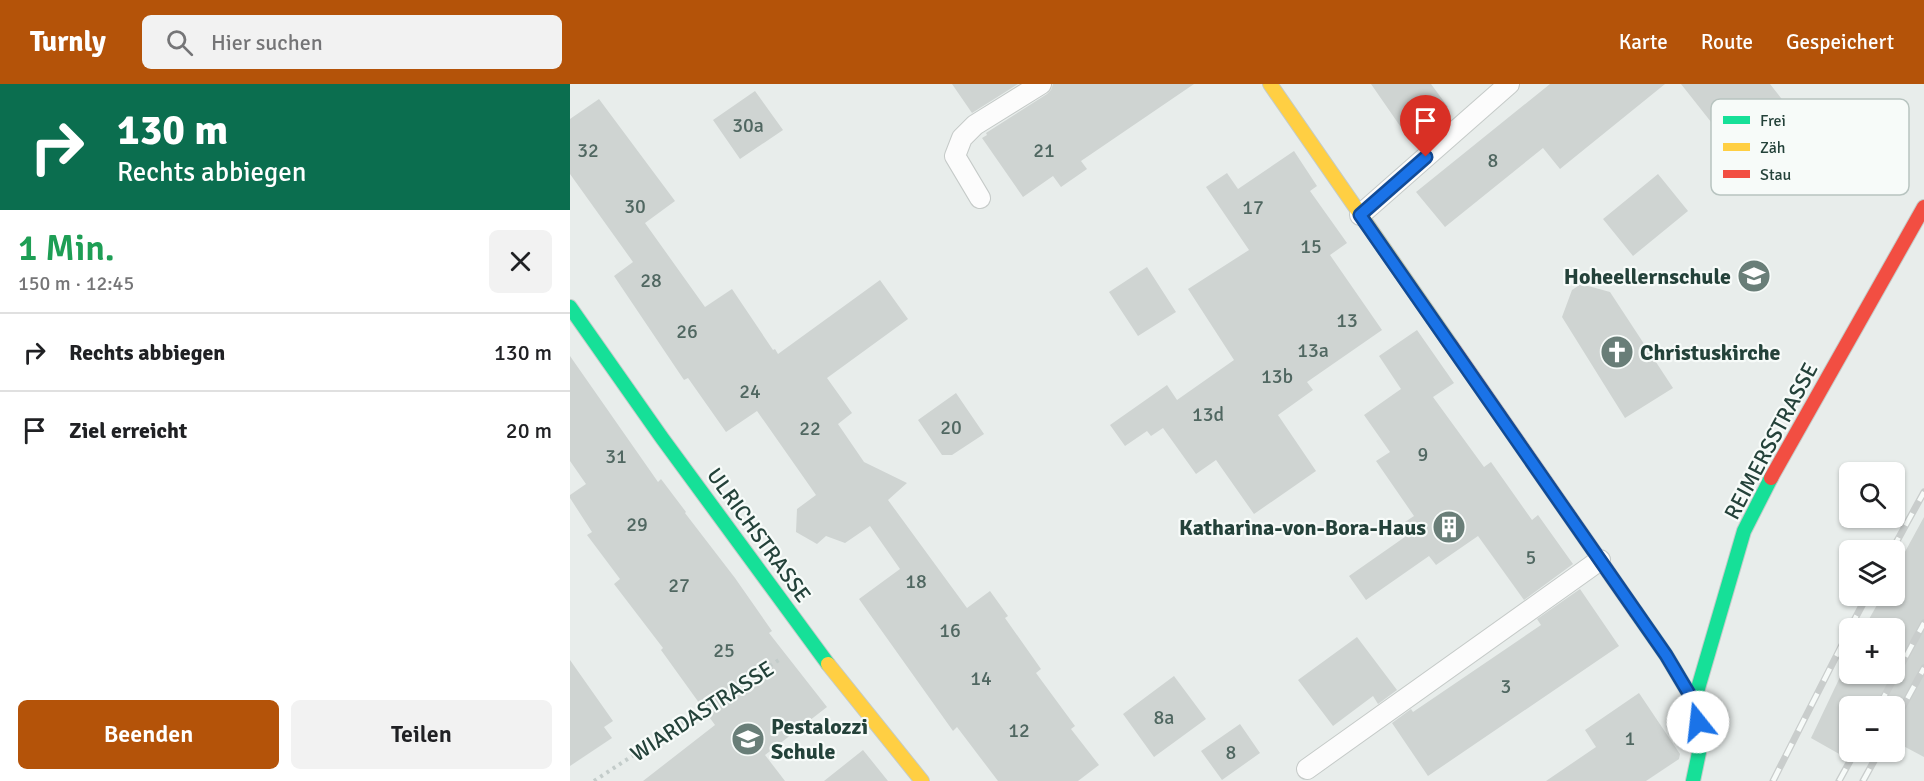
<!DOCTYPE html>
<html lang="de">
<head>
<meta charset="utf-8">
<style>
	:root { --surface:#fff; --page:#f2f2f2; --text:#202124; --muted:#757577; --line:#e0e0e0; --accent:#b45309 }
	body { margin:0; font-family:Signika,sans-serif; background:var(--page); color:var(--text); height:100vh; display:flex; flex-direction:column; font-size:22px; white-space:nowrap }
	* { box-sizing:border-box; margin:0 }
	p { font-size:20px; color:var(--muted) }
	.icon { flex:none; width:33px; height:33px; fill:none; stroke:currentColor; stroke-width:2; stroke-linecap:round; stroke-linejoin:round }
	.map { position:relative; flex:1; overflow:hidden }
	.sheet { display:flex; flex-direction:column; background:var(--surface); width:570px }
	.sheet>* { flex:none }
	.hud { background:#0b6e4f; color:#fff; overflow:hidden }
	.fabs { position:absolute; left:1269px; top:378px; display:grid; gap:12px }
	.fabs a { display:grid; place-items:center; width:66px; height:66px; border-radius:9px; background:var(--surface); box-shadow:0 2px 4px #0004; font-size:30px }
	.pin { position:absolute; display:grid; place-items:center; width:51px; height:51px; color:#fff; margin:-62px -26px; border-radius:50% 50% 50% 0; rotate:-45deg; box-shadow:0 0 6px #0007 }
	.pin .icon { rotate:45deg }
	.me { position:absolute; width:66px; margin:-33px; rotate:344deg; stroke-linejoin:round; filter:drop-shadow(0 0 4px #0008) }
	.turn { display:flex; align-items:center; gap:21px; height:126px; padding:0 18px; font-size:27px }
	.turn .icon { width:78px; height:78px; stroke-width:2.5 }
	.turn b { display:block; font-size:42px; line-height:51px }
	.round { display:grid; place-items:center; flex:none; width:63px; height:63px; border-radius:9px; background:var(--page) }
	.headline { display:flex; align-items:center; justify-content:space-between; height:102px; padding:0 18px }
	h1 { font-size:36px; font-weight:600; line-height:45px; color:#1e9e55 }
	.button { display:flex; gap:12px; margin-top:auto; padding:12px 18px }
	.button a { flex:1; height:69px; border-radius:9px; background:var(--accent); color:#fff; font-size:24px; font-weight:600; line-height:69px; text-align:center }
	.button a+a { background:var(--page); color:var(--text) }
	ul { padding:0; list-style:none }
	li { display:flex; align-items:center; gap:18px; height:78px; padding:0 18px; border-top:2px solid var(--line) }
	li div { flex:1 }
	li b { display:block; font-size:22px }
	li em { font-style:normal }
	header { display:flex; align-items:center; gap:36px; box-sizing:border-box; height:84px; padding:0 30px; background:var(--accent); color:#fff }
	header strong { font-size:28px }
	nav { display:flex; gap:33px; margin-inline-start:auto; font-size:21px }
	.search { width:420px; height:54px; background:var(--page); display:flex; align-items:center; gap:15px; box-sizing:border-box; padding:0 21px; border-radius:9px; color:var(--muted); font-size:22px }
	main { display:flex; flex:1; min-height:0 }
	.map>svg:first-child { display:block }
</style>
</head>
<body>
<header>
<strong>Turnly</strong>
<div class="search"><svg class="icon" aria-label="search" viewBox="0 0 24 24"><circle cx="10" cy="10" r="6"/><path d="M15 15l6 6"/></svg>Hier suchen</div>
<nav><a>Karte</a><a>Route</a><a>Gespeichert</a></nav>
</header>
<main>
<section class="sheet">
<div class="hud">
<div class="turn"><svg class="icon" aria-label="right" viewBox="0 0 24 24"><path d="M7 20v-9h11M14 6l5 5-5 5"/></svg><div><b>130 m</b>Rechts abbiegen</div></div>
</div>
<div class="headline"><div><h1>1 Min.</h1><p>150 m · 12:45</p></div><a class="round"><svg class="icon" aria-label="close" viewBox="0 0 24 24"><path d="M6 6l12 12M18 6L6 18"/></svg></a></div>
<ul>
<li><svg class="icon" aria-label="right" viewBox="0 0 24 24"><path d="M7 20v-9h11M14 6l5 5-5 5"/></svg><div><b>Rechts abbiegen</b></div><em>130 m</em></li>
<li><svg class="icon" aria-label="arrive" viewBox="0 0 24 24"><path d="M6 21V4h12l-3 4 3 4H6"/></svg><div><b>Ziel erreicht</b></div><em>20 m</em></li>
</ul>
<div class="button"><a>Beenden</a><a>Teilen</a></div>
</section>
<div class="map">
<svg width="1354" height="697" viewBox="0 0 1354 697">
	<rect width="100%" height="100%" fill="#e8edeb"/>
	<path fill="#cfd4d2" d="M 382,0 L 448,0 L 402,29 Z
		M 483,0 L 624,0 L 511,77 L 517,85 L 491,103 L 483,92 L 453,113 L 412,54 L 417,51 L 416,49 L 477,10 L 481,6 Z
		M 801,0 L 861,0 L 878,23 L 837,52 Z
		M 980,0 L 1095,0 L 990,85 L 973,64 L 875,143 L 846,108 Z
		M 1111,0 L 1200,0 L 1230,38 L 1175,81 Z
		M 185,7 L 213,46 L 170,75 L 143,36 Z
		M 29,15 L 105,117 L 75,139 L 135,223 L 162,205 L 203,266 L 205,265 L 208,270 L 310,196 L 338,235 L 257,294 L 282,329 L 268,340 L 294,378 L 337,399 L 318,416 L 397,524 L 420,507 L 438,532 L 435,534 L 471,585 L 466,589 L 505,642 L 501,645 L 529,681 L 508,697 L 428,697 L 387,643 L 383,647 L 289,515 L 330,485 L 300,442 L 275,459 L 256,452 L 247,460 L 226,448 L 227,425 L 246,411 L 187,327 L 156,348 L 118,294 L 114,296 L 44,192 L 63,178 L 0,90 L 0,35 Z
		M 724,67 L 747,102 L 740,107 L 777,159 L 760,171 L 812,246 L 737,298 L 743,306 L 708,331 L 746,387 L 684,430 L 646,376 L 626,390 L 593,344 L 581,352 L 577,347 L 555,362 L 540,341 L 597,301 L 607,316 L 664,276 L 618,205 L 679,166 L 636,103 L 657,89 L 668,105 Z
		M 1088,90 L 1118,127 L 1063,172 L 1033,135 Z
		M 577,183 L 606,228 L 568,252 L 539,208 Z
		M 1011,200 L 1040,208 L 1103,304 L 1055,334 L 992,233 L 1002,206 Z
		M 847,246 L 884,299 L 863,313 L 914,383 L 921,378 L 962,436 L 968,431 L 1003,480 L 954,516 L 908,452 L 866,481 L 859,472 L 796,516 L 779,492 L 842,448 L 835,438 L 844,432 L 806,377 L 820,368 L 794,331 L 831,305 L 809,272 Z
		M 0,272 L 88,398 L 91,395 L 116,428 L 115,429 L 165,494 L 202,547 L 199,549 L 257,623 L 195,671 L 215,697 L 73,697 L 145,641 L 91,566 L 93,564 L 44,500 L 50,495 L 17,451 L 22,448 L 0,414 L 0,411 L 16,400 L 0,377 Z
		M 386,309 L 414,350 L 382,371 L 372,371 L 348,336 Z
		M 1354,433 L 1354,673 L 1324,657 L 1324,622 L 1280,622 L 1280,655 L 1271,671 L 1241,654 L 1280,572 L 1280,590 L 1324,590 L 1324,544 L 1294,544 L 1312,512 L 1324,512 L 1324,488 Z
		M 1010,505 L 1049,562 L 858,692 L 822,639 L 841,625 L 843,628 L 971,541 L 967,535 Z
		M 787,553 L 827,606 L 808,620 L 803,612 L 763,642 L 728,596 Z
		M 0,576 L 43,637 L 34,643 L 42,654 L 0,682 Z
		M 604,592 L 636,635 L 584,673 L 553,630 Z
		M 1069,609 L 1110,670 L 1109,675 L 1076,697 L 976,697 L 1026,663 L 1015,646 Z
		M 670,640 L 690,669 L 652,696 L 631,667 Z
		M 293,666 L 318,697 L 254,697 Z"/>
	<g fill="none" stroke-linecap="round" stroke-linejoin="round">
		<defs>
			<path id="lane" d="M 410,114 L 385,72 L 392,54 L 405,41 L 471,0
				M 790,131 L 939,0
				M 737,685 L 1030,476"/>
			<path id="fast" d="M 0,223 L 92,354 L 258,580
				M 1066,528 L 1096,571 L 1124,618
				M 1123,697 L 1131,659 L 1124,618 L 1174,447 L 1201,394"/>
			<path id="slow" d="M 700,0 L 881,261
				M 258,580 L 352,697"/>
			<path id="jam" d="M 881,261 L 1066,528
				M 1201,394 L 1354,123"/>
		</defs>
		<use href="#lane" stroke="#c5cac8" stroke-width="22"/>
		<use href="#fast" stroke="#c3cbc8" stroke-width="16"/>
		<use href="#slow" stroke="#c3cbc8" stroke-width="16"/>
		<use href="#jam" stroke="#c3cbc8" stroke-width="16"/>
		<path stroke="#c3ccca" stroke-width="4" stroke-dasharray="3 4.5" stroke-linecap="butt" d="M 24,697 L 212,574"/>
		<use href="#lane" stroke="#fcfcfc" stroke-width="20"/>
		<use href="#fast" stroke="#16e098" stroke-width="14"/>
		<use href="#slow" stroke="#ffcf43" stroke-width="14"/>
		<use href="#jam" stroke="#f24e42" stroke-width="14"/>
		<defs>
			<path id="rail" d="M 1322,466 L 1354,408
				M 1280,544 L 1297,512
				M 1309,622 L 1354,539
				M 1324,639 L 1354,584
				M 1203,697 L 1280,545
				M 1269,697 L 1285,668
				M 1293,697 L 1309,668"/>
		</defs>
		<use href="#rail" stroke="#c9cdcc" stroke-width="7"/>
		<use href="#rail" stroke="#f7fbf9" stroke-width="4.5" stroke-dasharray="14" stroke-linecap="butt"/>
	</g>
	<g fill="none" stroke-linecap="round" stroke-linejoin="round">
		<defs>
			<path id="route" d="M 856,73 L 790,131 L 1096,571 L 1124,618 L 1128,638"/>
		</defs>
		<use href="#route" stroke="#114b97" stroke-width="15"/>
		<use href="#route" stroke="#1a73e8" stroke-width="10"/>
	</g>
	<defs>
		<symbol id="school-disc" viewBox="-11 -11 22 22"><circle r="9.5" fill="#697e78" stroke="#f7fbf9"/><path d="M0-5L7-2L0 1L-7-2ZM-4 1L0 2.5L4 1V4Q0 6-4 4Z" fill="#fff"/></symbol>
		<symbol id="church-disc" viewBox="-11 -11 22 22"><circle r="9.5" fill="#697e78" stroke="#f7fbf9"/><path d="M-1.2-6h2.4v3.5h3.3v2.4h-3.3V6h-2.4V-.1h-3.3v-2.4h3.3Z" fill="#fff"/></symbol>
		<symbol id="building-disc" viewBox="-11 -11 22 22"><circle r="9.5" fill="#697e78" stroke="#f7fbf9"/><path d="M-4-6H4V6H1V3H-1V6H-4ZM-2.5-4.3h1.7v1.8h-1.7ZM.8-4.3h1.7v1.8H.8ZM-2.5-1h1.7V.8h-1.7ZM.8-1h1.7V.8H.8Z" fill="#fff"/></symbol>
	</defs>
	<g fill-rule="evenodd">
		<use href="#school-disc" x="1165" y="173" width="38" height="38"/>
		<use href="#church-disc" x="1028" y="249" width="38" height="38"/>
		<use href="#building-disc" x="860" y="424" width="38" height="38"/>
		<use href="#school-disc" x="159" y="636" width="38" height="38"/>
	</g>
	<g text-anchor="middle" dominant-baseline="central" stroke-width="4.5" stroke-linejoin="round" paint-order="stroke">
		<g font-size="20" fill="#506761">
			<text x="178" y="41">30a</text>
			<text x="18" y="66">32</text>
			<text x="474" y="66">21</text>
			<text x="923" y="76">8</text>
			<text x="65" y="122">30</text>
			<text x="683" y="123">17</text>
			<text x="741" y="162">15</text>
			<text x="81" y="196">28</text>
			<text x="777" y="236">13</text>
			<text x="117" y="247">26</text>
			<text x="743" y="266">13a</text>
			<text x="707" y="292">13b</text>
			<text x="180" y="307">24</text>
			<text x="638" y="330">13d</text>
			<text x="381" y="343">20</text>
			<text x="240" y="344">22</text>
			<text x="853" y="370">9</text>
			<text x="46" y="372">31</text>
			<text x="67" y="440">29</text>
			<text x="961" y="473">5</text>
			<text x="346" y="497">18</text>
			<text x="109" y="501">27</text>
			<text x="380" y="546">16</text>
			<text x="154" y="566">25</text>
			<text x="411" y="594">14</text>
			<text x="936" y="602">3</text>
			<text x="594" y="633">8a</text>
			<text x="449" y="646">12</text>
			<text x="1060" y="654">1</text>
			<text x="661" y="668">8</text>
		</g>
		<g font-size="22" font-weight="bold" fill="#24423a" stroke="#f7fbf9" text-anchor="end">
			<text x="1161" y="192">Hoheellernschule</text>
			<text x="1070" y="268" text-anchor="start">Christuskirche</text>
			<text x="856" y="443">Katharina-von-Bora-Haus</text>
			<text x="201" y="642" text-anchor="start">Pestalozzi<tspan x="201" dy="25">Schule</tspan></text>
		</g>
		<g font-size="22" fill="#24423a" stroke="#f7fbf9">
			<text transform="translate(1201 357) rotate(-62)">REIMERSSTRASSE</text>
			<text transform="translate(189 451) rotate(54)">ULRICHSTRASSE</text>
			<text transform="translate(132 627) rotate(-33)">WIARDASTRASSE</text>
		</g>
	</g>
	<rect x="1141" y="15" width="198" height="96" rx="9" fill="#f7fbf9" stroke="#b8c4c0" stroke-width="1.5"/>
	<rect x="1153" y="32" width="27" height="8" fill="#16e098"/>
	<rect x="1153" y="59" width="27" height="8" fill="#ffcf43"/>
	<rect x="1153" y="86" width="27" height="8" fill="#f24e42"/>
	<g font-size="16" fill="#24423a">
		<text x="1190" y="42">Frei</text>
		<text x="1190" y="69">Zäh</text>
		<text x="1190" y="96">Stau</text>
	</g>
</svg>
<div class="fabs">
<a><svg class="icon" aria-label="search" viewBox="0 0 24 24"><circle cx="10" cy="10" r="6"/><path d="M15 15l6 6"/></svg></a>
<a><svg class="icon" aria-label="layers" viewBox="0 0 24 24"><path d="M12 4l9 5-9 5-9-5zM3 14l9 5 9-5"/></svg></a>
<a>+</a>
<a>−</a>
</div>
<div class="pin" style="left:856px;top:73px;background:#d93025"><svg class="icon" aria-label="arrive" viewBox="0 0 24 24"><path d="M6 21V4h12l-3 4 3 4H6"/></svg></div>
<svg class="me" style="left:1128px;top:638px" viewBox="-20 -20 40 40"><circle r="19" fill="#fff"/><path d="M0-13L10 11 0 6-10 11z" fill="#1a73e8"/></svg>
</div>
</main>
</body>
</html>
